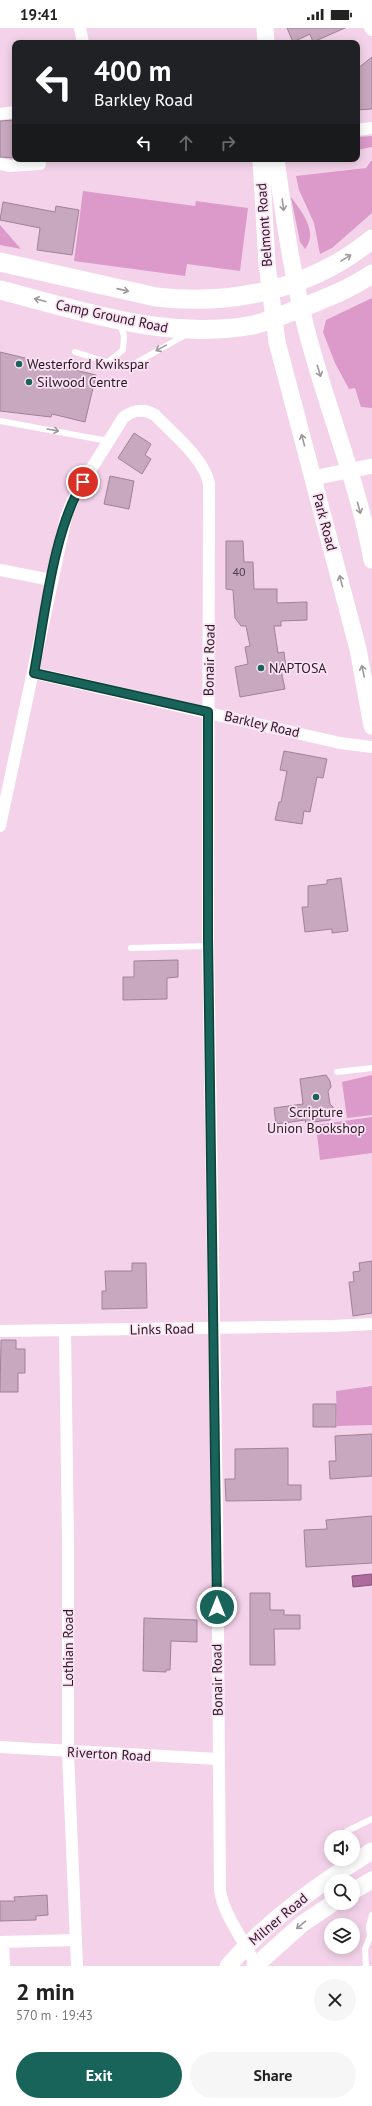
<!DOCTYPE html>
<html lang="en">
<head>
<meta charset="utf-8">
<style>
	:root { --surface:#fff; --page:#f6f6f6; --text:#222; --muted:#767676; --accent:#18635a }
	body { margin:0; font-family:"PT Sans",sans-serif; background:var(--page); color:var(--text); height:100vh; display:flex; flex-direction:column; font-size:15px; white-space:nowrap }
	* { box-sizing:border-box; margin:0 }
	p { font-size:13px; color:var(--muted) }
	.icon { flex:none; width:22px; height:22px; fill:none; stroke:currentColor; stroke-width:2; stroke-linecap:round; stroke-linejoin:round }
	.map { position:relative; height:1938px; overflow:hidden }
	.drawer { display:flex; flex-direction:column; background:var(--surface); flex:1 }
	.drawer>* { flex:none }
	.hud { position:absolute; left:12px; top:12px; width:348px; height:122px; border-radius:8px; box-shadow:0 2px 10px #0003; background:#202124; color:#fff; overflow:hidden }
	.fabs { position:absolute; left:324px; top:1802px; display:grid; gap:8px }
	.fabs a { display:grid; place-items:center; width:36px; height:36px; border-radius:50%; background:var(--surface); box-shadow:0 2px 10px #0003; font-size:20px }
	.pin { position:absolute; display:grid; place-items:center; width:34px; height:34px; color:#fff; margin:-17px; border:2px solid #fff; border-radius:50%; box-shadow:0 1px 4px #0007 }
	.me { position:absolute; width:44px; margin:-22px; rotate:0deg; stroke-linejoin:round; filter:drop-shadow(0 0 3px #0008) }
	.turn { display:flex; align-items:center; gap:14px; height:84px; padding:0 16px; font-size:18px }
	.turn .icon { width:52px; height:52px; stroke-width:2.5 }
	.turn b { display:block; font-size:28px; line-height:34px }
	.lanes { display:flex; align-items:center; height:38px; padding:0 16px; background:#0003; justify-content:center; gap:20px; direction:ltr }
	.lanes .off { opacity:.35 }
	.round { display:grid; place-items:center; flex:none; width:42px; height:42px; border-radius:21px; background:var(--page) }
	.headline { display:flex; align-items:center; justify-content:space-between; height:68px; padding:0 16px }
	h1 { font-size:24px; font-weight:700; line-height:30px }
	.action { display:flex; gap:8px; margin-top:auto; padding:8px 16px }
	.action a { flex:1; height:46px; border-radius:24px; background:var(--accent); color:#fff; font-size:16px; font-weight:700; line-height:46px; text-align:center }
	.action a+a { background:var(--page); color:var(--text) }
	.status { display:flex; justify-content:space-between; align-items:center; height:28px; padding:0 20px; background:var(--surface); direction:ltr }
	.status svg { height:11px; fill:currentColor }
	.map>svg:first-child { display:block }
</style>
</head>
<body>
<div class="status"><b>19:41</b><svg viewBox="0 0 49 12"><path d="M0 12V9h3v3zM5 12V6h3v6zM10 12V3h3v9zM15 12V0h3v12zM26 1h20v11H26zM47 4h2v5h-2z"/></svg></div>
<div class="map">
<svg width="372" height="1938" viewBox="0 0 372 1938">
	<rect width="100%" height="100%" fill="#f4d3ea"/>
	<path fill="#db9ac9" d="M 372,108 L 372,119 L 357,122 L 357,109 Z
		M 371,133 L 372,133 L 372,185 L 332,220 L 320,226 L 314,195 L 299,162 L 296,148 L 366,140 Z
		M 83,163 L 195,178 L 196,173 L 248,180 L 240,243 L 187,236 L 185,248 L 74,233 Z
		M 291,169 C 301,183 319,204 305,221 L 300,214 Z
		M 0,197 L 21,221 L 0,217 Z
		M 372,270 L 372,380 L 361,379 L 355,360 L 349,361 L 335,335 L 323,304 L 326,292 Z
		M 372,1047 L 372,1087 L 347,1090 L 342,1054 Z
		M 372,1089 L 372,1125 L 320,1132 L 316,1097 Z
		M 372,1358 L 372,1397 L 337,1398 L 336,1363 Z"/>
	<path fill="#ae6b9d" stroke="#855378" d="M 372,1546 L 372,1557 L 353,1559 L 352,1548 Z"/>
	<path fill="#c8a8be" stroke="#a08197" d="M 287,0 L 345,0 L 313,14 L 310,6 L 293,14 Z
		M 372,29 L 372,81 L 357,82 L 357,41 Z
		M 15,92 L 15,130 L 0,129 L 0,93 Z
		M 3,174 L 55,184 L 56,178 L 79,182 L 72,227 L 37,222 L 40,200 L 0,192 Z
		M 0,324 L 96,347 L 85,394 L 52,386 L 51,389 L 0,383 Z
		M 134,405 L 151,416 L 145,427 L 151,431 L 142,446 L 118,430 Z
		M 110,448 L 134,453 L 129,481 L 104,476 Z
		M 226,513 L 243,513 L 244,534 L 253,534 L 254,561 L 277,561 L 277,575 L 307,574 L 307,592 L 281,593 L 281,598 L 274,598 L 278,625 L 284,624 L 286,641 L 281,642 L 285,661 L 240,669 L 235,639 L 248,636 L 245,619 L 250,618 L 246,598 L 241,598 L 235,590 L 233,562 L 226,561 Z
		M 284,723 L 327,731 L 323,750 L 317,749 L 310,784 L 304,783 L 302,796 L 275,792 L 279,774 L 281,774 L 287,743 L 280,742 Z
		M 341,850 L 348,903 L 332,905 L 332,901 L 305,904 L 302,879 L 308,879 L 308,858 L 327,856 L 327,852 Z
		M 178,932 L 178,949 L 167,950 L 167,971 L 123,972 L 123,949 L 134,949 L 134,933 Z
		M 326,1047 L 330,1053 L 331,1059 L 328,1063 L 330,1076 L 333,1079 L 334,1085 L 330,1092 L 306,1095 L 305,1092 L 276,1096 L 274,1080 L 303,1076 L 300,1051 Z
		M 372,1233 L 372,1285 L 353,1288 L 349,1254 L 354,1254 L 353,1244 L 360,1243 L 359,1235 Z
		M 132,1235 L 146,1235 L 147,1280 L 102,1281 L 102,1263 L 106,1263 L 105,1243 L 132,1243 Z
		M 1,1312 L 16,1312 L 16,1321 L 25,1321 L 25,1345 L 18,1345 L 18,1364 L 0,1364 Z
		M 313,1376 L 336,1376 L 336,1399 L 313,1399 Z
		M 372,1406 L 372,1448 L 330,1451 L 329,1433 L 336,1433 L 335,1408 Z
		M 288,1420 L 288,1457 L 301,1457 L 301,1472 L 226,1473 L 225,1451 L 235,1451 L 235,1421 Z
		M 372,1488 L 372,1535 L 306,1539 L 304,1502 L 327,1501 L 326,1492 Z
		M 250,1565 L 270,1565 L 270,1582 L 284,1582 L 284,1587 L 300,1587 L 300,1601 L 274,1601 L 275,1637 L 250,1637 Z
		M 144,1590 L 197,1592 L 197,1614 L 171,1613 L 170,1642 L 166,1642 L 166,1644 L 143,1643 Z
		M 47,1867 L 48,1887 L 36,1888 L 36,1892 L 0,1893 L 0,1873 L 15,1873 L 14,1869 Z"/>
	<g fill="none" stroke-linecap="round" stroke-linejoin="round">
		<path stroke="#fff" stroke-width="6" d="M 75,324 L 123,339 L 134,336 L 187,306
			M 108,334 L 123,322 L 124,308 L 120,296
			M 0,393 L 108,413
			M 131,920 L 208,918
			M 337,1044 L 372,1040
			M 342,1809 L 347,1803 L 372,1791
			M 366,1938 L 365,1921 L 370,1909 L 369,1898 L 372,1887"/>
		<path stroke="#fff" stroke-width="12" d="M 80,0 L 83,15
			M 370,0 L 372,2
			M 0,86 L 15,84
			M 357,102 L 372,100
			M 0,136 L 10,138 L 40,136
			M 0,542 L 51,552
			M 34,645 L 340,715 L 372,719
			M 0,798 L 66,489 L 75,467 L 123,390 C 133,382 143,380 155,387 C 172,405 205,431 209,456 L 208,910 L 217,1484 L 220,1862 C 223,1887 245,1913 256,1938
			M 0,1303 L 333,1298 L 372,1296
			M 65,1303 L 68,1512 L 68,1724 L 77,1938
			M 0,1719 L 218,1731
			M 0,1914 L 76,1912
			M 3,1914 L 4,1938"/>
		<path stroke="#fff" stroke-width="15" d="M 313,450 L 372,438"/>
		<path stroke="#fff" stroke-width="17" d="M 265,0 L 266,15
			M 261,131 L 267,236 L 277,314 L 358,621 L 372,698
			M 276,131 C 284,189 292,247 307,304 C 327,381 358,454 372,532
			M 353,1863 L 372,1852
			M 228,1938 C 269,1891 320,1855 372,1823
			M 255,1938 L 302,1896 L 333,1875"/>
		<path stroke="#fff" stroke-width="19" d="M 0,234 L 156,269 C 232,278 312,261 372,211
			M 0,262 C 82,283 167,313 253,297 C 270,293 285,286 301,280 C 326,270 350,261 372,246"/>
	</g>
	<defs><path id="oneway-shaft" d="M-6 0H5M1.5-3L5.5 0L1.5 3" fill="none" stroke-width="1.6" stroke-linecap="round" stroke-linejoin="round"/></defs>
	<g stroke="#9d989c">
		<use href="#oneway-shaft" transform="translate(283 177) rotate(82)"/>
		<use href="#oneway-shaft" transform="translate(346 230) rotate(-32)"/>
		<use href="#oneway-shaft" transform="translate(123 262) rotate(13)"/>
		<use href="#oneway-shaft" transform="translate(40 272) rotate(-166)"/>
		<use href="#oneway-shaft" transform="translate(161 320) rotate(151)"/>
		<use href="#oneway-shaft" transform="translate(319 343) rotate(73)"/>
		<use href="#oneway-shaft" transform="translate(53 402) rotate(10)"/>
		<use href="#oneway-shaft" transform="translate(303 412) rotate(-105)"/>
		<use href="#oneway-shaft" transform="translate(359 480) rotate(75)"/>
		<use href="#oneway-shaft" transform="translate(341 553) rotate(-105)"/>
		<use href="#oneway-shaft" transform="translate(363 643) rotate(-102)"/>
		<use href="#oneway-shaft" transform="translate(301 1897) rotate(140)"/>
	</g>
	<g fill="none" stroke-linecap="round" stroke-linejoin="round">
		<defs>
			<path id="route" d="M 83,454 C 53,503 45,587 34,645 L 208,684 L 208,910 L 217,1579"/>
		</defs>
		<use href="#route" stroke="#10403a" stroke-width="10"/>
		<use href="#route" stroke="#18635a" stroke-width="7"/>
	</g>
	<g fill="#18635a" stroke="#fde2f5" stroke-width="1.5">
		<circle cx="19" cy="336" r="4"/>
		<circle cx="29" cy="354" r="4"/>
		<circle cx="261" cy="640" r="4"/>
		<circle cx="316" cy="1069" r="4"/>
	</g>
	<g text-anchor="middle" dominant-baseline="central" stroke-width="3.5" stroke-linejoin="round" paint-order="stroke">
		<g font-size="12" fill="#4e3e49">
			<text x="239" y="543">40</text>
		</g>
		<g font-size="14" fill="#261a22" stroke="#fde2f5">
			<text transform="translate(264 197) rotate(-94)">Belmont Road</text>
			<text transform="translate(112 288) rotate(12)">Camp Ground Road</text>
			<text transform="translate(325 494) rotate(75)">Park Road</text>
			<text transform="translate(209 632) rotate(-89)">Bonair Road</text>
			<text transform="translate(262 696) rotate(13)">Barkley Road</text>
			<text transform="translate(162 1301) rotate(-1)">Links Road</text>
			<text transform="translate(68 1620) rotate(-90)">Lothian Road</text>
			<text transform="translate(217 1652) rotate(-91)">Bonair Road</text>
			<text transform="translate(109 1726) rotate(3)">Riverton Road</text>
			<text transform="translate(278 1891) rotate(-40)">Milner Road</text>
		</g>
		<g font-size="14" fill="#261a22" stroke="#fde2f5" text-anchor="start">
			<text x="27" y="336">Westerford Kwikspar</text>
			<text x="37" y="354">Silwood Centre</text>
			<text x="269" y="640">NAPTOSA</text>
			<text x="316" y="1084" text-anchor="middle">Scripture<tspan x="316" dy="16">Union Bookshop</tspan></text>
		</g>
	</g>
</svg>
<div class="fabs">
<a><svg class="icon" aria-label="sound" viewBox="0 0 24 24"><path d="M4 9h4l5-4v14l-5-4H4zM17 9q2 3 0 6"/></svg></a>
<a><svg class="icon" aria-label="search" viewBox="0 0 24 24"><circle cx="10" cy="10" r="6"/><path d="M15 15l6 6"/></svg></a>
<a><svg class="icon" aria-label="layers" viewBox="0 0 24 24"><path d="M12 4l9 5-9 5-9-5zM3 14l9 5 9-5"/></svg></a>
</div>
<div class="pin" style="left:83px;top:454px;background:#d93025"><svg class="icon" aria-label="arrive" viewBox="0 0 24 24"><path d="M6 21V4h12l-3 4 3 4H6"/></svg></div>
<svg class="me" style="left:217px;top:1579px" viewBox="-20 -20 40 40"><circle r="17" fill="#18635a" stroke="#fff" stroke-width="3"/><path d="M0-11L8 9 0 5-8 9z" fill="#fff"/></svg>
<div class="hud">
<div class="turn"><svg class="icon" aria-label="left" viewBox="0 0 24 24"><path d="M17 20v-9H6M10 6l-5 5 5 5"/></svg><div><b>400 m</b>Barkley Road</div></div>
<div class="lanes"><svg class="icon" aria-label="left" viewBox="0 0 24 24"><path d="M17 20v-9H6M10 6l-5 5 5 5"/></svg><svg class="icon off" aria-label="ahead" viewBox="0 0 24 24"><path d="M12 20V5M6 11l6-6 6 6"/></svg><svg class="icon off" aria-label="right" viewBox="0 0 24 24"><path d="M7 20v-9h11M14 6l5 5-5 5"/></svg></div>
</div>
</div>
<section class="drawer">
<div class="headline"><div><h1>2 min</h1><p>570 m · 19:43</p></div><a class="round"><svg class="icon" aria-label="close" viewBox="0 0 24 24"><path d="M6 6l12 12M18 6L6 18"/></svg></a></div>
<div class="action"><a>Exit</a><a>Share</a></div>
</section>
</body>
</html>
